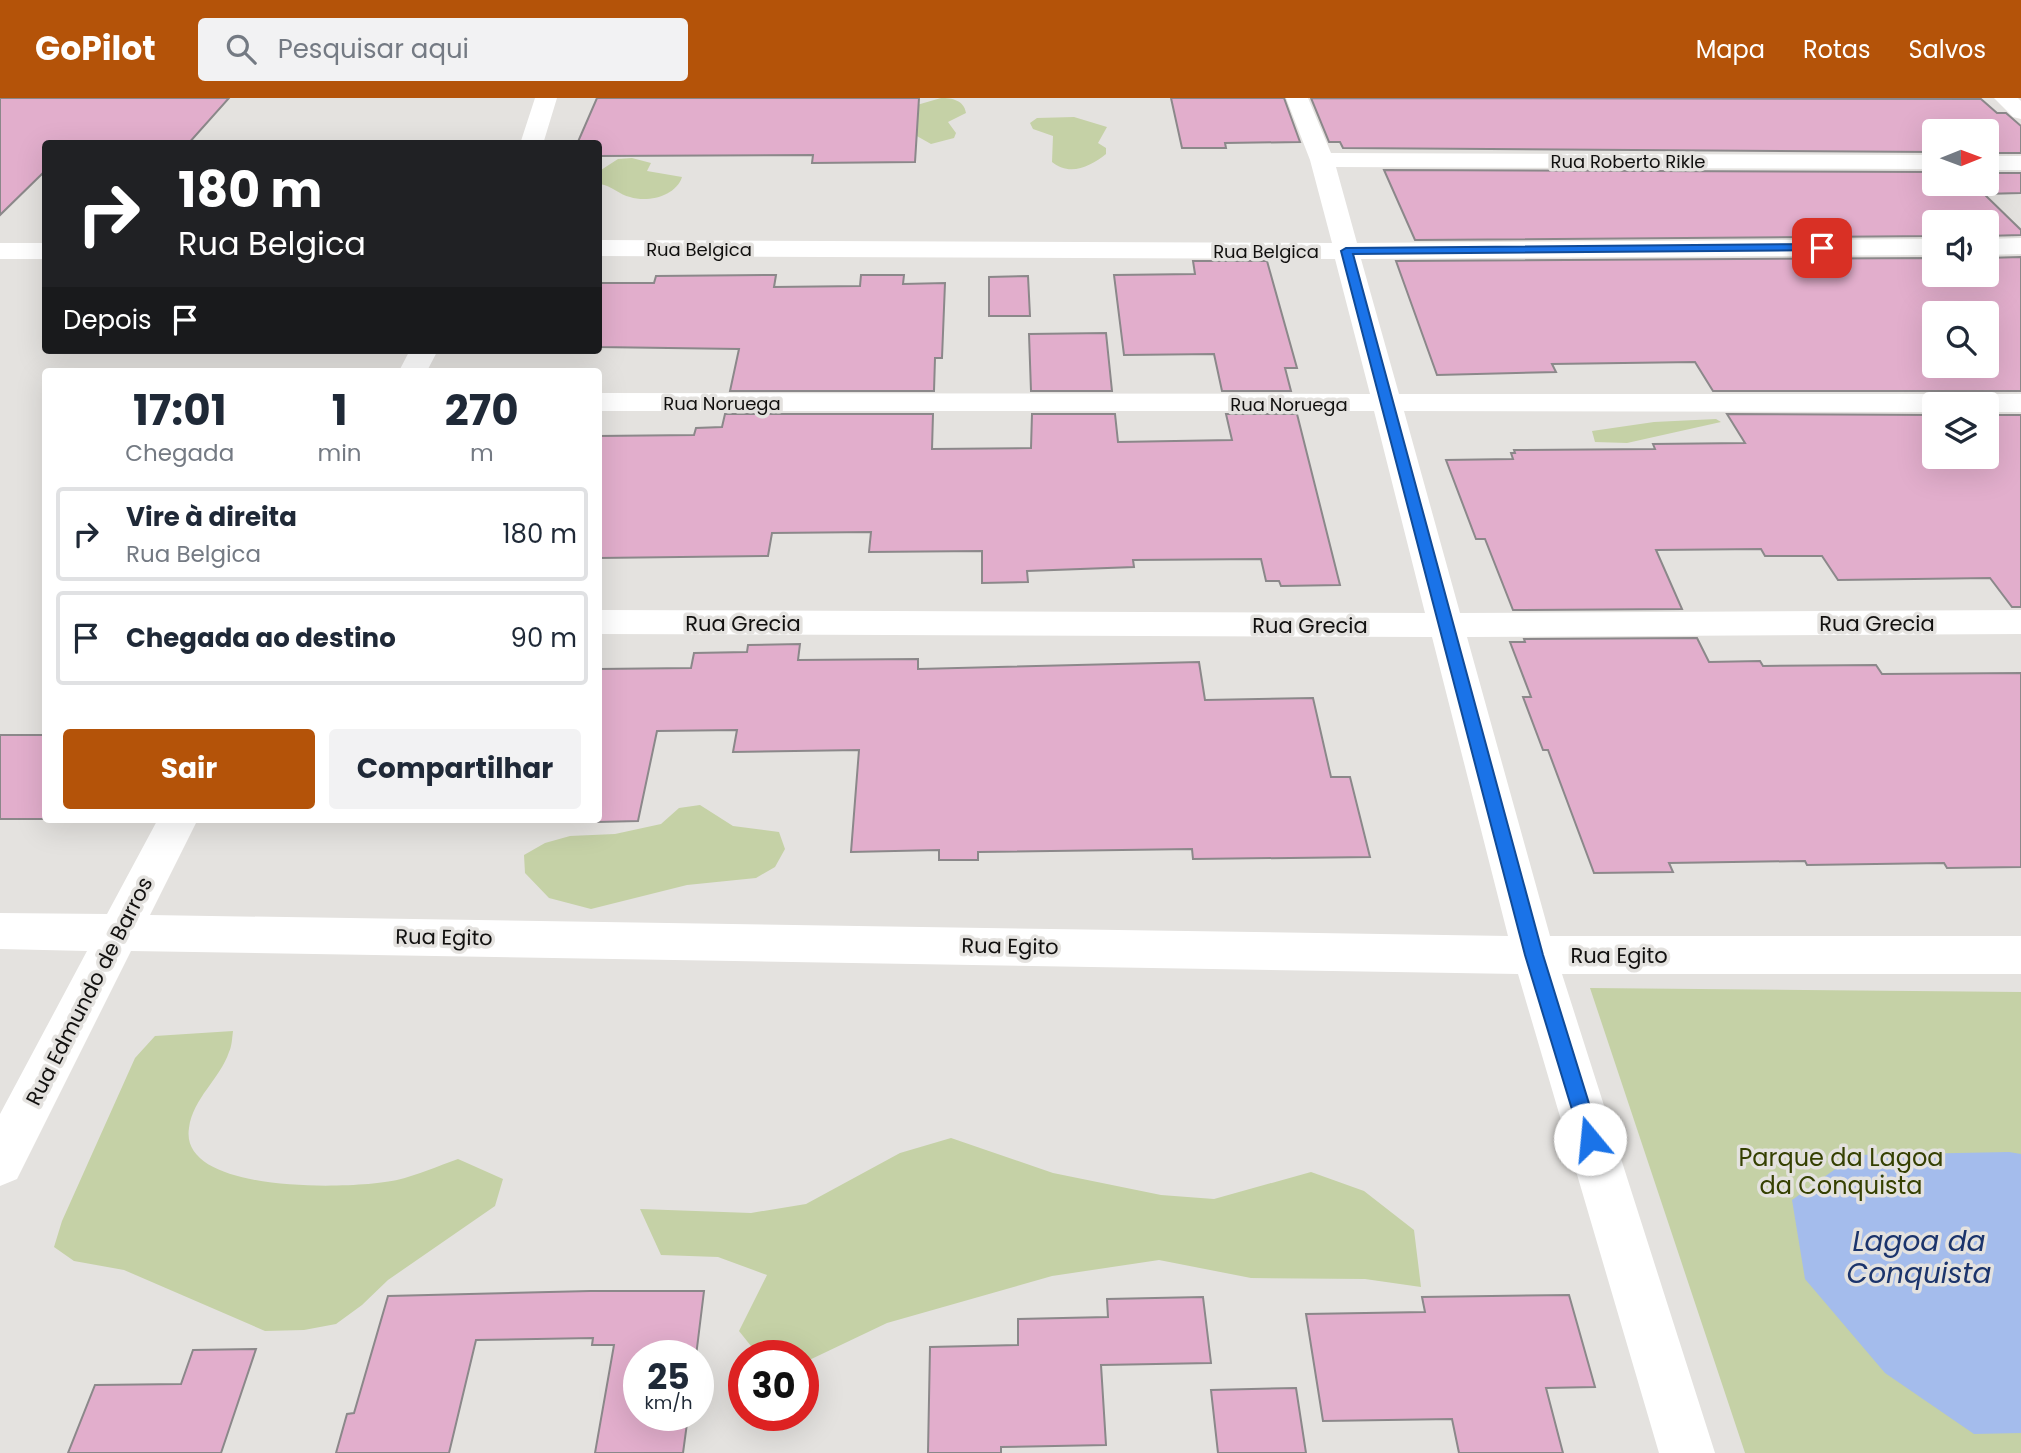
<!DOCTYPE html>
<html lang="pt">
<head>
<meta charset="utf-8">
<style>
	:root { --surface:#fff; --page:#f2f2f3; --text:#1f2937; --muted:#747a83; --line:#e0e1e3; --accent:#b45309 }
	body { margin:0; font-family:Poppins,sans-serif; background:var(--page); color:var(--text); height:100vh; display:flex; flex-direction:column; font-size:26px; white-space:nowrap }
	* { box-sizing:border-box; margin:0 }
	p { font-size:23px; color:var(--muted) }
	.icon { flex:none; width:38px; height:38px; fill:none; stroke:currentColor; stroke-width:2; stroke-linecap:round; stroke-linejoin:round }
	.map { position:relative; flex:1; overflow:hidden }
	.sheet { position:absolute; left:42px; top:270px; width:560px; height:455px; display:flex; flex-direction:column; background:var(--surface); border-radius:7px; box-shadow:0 7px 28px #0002 }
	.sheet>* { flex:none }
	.top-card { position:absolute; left:42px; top:42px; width:560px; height:214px; border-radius:7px; box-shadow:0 7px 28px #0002; background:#202124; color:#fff; overflow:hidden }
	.needle { width:46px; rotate:89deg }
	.controls { position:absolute; left:1922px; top:21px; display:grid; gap:14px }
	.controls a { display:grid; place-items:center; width:77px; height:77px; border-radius:7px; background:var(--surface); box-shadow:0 7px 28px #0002; font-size:35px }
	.speed { position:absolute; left:623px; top:1242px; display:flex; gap:14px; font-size:35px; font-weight:700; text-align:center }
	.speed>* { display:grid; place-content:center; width:91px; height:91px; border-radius:50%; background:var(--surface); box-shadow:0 7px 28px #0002; line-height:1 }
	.speed small { font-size:18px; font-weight:400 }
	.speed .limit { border:10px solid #d22; background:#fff; color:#111 }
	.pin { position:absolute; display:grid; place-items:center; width:60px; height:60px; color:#fff; margin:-30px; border-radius:14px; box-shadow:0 4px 10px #0006 }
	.me { position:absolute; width:77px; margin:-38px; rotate:343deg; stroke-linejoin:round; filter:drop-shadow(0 0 5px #0008) }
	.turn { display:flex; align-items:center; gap:24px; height:147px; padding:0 21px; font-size:32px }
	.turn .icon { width:91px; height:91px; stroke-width:2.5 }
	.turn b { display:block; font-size:49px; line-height:60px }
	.then { display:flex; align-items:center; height:66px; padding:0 21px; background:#0003; gap:14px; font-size:26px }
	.eta { display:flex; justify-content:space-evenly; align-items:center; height:119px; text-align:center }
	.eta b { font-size:42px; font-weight:700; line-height:49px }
	.primary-button { display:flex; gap:14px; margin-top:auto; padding:14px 21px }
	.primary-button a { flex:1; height:80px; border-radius:7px; background:var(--accent); color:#fff; font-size:28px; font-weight:700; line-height:80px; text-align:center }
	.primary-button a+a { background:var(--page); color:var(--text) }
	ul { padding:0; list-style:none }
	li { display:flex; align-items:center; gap:21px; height:94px; margin:0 14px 10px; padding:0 7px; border:4px solid var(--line); border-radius:7px }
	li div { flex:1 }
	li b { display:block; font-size:26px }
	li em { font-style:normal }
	header { display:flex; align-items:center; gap:42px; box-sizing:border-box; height:98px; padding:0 35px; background:var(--accent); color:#fff }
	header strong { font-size:33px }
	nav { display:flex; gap:38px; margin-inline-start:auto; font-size:24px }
	.search { width:490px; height:63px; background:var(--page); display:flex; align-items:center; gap:18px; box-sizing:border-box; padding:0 24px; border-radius:7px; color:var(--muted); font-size:26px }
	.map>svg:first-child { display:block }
</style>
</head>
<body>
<header>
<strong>GoPilot</strong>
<div class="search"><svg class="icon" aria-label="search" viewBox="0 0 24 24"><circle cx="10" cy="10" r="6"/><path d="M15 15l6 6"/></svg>Pesquisar aqui</div>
<nav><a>Mapa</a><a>Rotas</a><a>Salvos</a></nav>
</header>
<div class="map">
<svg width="2021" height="1355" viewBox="0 0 2021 1355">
	<rect width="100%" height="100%" fill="#e4e2df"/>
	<path fill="#c5d1a6" d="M 941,0 C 952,0 964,2 966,15 L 948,24 L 956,35 L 954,40 L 931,46 L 915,37 L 910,9 Z
		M 1074,19 L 1107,29 L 1098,45 L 1106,50 L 1106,56 C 1091,68 1070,79 1052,64 L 1053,38 L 1033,31 L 1030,25 L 1037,20 Z
		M 632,60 L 651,65 L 647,73 L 682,79 C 676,98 648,105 630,99 C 620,97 612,88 600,86 L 601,72 L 618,61 Z
		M 1716,321 L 1721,324 L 1627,345 L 1595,344 L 1592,333 L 1654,324 Z
		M 700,707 L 733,728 L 779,734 L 785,751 L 775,769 L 756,780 L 687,787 L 591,811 L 549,800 L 525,775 L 524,757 L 545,745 L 570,738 L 615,736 L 661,726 L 679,710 Z
		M 1590,890 L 2021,894 L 2021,1355 L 1745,1355 Z
		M 233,933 C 232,940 232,948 229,954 C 220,981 193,1000 189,1030 C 178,1098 358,1091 397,1082 C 418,1077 438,1068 458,1061 L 503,1081 L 495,1108 L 388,1182 L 362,1207 L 336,1226 L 304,1232 L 265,1233 L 124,1172 L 74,1163 L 54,1149 L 62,1123 L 135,960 L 155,938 Z
		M 951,1040 L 1053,1075 L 1161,1097 L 1214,1101 L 1311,1074 L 1364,1093 L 1414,1132 L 1421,1189 L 1365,1181 L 1251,1180 L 1159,1162 L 1052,1178 L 887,1225 L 803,1265 L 803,1258 L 759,1258 L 739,1233 L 767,1177 L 718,1159 L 661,1157 L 640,1111 L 751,1115 L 806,1106 L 900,1055 Z"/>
	<path fill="#a4bcec" d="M 2009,1054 L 2021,1056 L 2021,1335 L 1974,1336 L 1885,1275 L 1805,1181 L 1792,1102 L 1855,1057 Z"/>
	<path fill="#e2aecc" stroke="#8b888a" stroke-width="2" fill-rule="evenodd" d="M 0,0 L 229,0 L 188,46 L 46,46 L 46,72 L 0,117 Z
		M 597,0 L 919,0 L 915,64 L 812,65 L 813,57 L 598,58 L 598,46 L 577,46 Z
		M 1171,0 L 1284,0 L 1300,44 L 1225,45 L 1226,50 L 1182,50 Z
		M 1311,0 L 1981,1 L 1997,15 L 2006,15 L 2021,28 L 2021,55 L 1986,55 L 1986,33 L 1934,33 L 1934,54 L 1343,50 L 1340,44 L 1329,44 Z
		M 1384,72 L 1934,74 L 1934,86 L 1986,86 L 1986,75 L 2021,75 L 2021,95 L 1984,96 L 2021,132 L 2021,137 L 1986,138 L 1986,124 L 1934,124 L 1934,138 L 1415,142 Z
		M 2021,159 L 2021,293 L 1713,293 L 1695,264 L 1552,266 L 1556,274 L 1437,277 L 1396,163 L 1934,160 L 1934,177 L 1986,177 L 1986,160 ZM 1934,215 L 1986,215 L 1986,268 L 1934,268 Z
		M 1193,163 L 1267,163 L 1297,270 L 1285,270 L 1291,293 L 1222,293 L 1214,256 L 1124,257 L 1114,177 L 1195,176 Z
		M 776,177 L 774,189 L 860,188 L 861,177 L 904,177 L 903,186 L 945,185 L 942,260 L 935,260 L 934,293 L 730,293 L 739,251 L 598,249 L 598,185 L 654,185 L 656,178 Z
		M 1028,178 L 1030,218 L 989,218 L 989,179 Z
		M 1106,235 L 1112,293 L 1031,293 L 1029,236 Z
		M 725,316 L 933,316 L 932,351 L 1031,350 L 1032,316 L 1115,316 L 1118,344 L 1232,342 L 1226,316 L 1297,316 L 1340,487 L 1281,488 L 1279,483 L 1266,483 L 1261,461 L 1133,462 L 1134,469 L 1027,473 L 1028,484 L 982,485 L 982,453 L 869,454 L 871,434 L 772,435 L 768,458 L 598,460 L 598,338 L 694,337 L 696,330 L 722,329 Z
		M 1727,316 L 1934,317 L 1934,359 L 1986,359 L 1986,317 L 2021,317 L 2021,509 L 2012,509 L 1990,480 L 1838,482 L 1822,458 L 1765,458 L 1761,451 L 1656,452 L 1682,511 L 1513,512 L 1485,441 L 1476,441 L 1446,362 L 1513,361 L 1511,355 L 1515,355 L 1514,352 L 1655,351 L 1653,346 L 1745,345 Z
		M 1697,540 L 1709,564 L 1760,563 L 1763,568 L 1876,567 L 1882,576 L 2021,575 L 2021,769 L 1947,770 L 1944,765 L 1807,767 L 1805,763 L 1669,765 L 1673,774 L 1594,775 L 1548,652 L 1543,652 L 1523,599 L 1531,599 L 1510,544 L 1525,544 L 1524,541 Z
		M 800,546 L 798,562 L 918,561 L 918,571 L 1199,564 L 1205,602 L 1313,600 L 1331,679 L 1350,679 L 1370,759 L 1193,761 L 1192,751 L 978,754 L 978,762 L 939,762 L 939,752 L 851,754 L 859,652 L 733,654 L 737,632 L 657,633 L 638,723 L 598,724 L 598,571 L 691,570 L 694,555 L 747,554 L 748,547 Z
		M 0,637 L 46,637 L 46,721 L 0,721 Z
		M 590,1193 L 704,1193 L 696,1258 L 639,1258 L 639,1318 L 688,1318 L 683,1355 L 595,1355 L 614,1247 L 592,1247 L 593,1240 L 476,1242 L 449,1355 L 336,1355 L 347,1316 L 354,1315 L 388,1198 Z
		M 1569,1197 L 1595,1289 L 1546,1290 L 1563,1355 L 1459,1355 L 1452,1321 L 1323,1323 L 1306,1216 L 1425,1214 L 1422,1199 Z
		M 1203,1199 L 1211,1265 L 1101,1267 L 1106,1347 L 1001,1349 L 1001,1355 L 928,1355 L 930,1249 L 1018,1247 L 1018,1221 L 1108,1219 L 1107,1201 Z
		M 256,1251 L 221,1355 L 68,1355 L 95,1287 L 181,1286 L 193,1252 Z
		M 1296,1290 L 1306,1355 L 1218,1355 L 1211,1292 Z"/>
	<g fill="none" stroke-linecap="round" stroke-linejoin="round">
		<path fill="#fff" fill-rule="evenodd" d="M 535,0 L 557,0 L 543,46 L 520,46 Z
			M 1286,0 L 1308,0 L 1331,55 L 1934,57 L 1934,71 L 1336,69 L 1357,145 L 1934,141 L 1934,157 L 1361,161 L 1399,296 L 2021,296 L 2021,314 L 1986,314 L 1986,306 L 1934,306 L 1934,314 L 1404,313 L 1460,515 L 2021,512 L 2021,536 L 1467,539 L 1550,838 L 2021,838 L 2021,876 L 1562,876 L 1715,1355 L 1659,1355 L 1518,876 L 131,853 L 17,1081 L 0,1088 L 0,1016 L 87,853 L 0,851 L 0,815 L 107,816 L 158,721 L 198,721 L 150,817 L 1508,838 L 1432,539 L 598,536 L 598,512 L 1425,515 L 1374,313 L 598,313 L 598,295 L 1370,296 L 1335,161 L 598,158 L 598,142 L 1332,145 L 1310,62 Z
			M 1994,0 L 2018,0 L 2021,3 L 2021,21 L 2013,19 Z
			M 1986,58 L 2021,58 L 2021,72 L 1986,72 Z
			M 2021,140 L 2021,156 L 1986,157 L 1986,141 Z
			M 0,145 L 46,145 L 46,161 L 0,161 Z
			M 410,252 L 438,252 L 427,273 L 399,273 Z"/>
	</g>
	<path fill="#1a73e8" stroke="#114b97" stroke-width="2" d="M 1822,146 L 1827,150 L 1826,152 L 1353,156 L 1543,857 L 1600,1041 L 1597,1047 L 1590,1050 L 1583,1047 L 1581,1041 L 1525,857 L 1341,153 L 1346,150 Z"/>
	<g text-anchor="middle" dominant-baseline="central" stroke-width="7" stroke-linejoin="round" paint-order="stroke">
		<g font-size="18" fill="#11100f" stroke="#e4e2df">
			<text x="1628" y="63">Rua Roberto Rikle</text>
			<text x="699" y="151">Rua Belgica</text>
			<text x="1266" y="153">Rua Belgica</text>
			<text x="722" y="305">Rua Noruega</text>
			<text x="1289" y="306">Rua Noruega</text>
		</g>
		<g font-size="21" fill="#11100f" stroke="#e4e2df">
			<text x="743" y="525">Rua Grecia</text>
			<text x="1877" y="525">Rua Grecia</text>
			<text x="1310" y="527">Rua Grecia</text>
			<text transform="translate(444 839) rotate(1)">Rua Egito</text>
			<text transform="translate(1010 848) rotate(1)">Rua Egito</text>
			<text x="1619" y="857">Rua Egito</text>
			<text transform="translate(89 893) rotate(-63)">Rua Edmundo de Barros</text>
		</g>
		<g font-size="24" fill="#354001" stroke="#e4e2df">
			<text x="1841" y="1059">Parque da Lagoa<tspan x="1841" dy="28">da Conquista</tspan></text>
		</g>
		<g font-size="28" font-style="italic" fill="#1b346c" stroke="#e4e2df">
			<text x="1919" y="1143">Lagoa da<tspan x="1919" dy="32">Conquista</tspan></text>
		</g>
	</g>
</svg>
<div class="controls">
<a><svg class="needle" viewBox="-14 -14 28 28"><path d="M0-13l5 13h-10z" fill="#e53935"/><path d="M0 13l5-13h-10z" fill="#747a83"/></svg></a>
<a><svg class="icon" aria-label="sound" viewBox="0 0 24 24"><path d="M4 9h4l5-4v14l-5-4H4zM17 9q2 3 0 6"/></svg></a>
<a><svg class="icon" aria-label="search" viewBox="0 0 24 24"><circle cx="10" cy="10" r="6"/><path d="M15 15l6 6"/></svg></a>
<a><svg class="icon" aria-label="layers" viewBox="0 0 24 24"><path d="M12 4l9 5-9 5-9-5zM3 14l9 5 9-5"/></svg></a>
</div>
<div class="speed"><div>25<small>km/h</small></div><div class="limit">30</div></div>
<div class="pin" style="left:1822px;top:150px;background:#d93025"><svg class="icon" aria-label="arrive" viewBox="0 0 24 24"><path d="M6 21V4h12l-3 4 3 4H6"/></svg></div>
<svg class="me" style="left:1590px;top:1041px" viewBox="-20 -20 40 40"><circle r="19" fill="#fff"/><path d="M0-13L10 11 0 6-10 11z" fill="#1a73e8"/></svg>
<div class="top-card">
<div class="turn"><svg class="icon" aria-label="right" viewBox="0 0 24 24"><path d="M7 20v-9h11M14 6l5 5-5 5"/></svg><div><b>180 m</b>Rua Belgica</div></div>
<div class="then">Depois<svg class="icon" aria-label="arrive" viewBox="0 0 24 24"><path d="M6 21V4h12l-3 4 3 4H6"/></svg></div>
</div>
<section class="sheet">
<div class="eta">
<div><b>17:01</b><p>Chegada</p></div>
<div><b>1</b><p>min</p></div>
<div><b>270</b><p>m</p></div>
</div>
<ul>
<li><svg class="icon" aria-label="right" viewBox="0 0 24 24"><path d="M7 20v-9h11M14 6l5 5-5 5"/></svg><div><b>Vire à direita</b><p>Rua Belgica</p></div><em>180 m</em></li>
<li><svg class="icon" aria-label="arrive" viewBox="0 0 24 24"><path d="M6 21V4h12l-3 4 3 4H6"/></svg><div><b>Chegada ao destino</b></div><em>90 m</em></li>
</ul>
<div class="primary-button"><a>Sair</a><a>Compartilhar</a></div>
</section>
</div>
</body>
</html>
